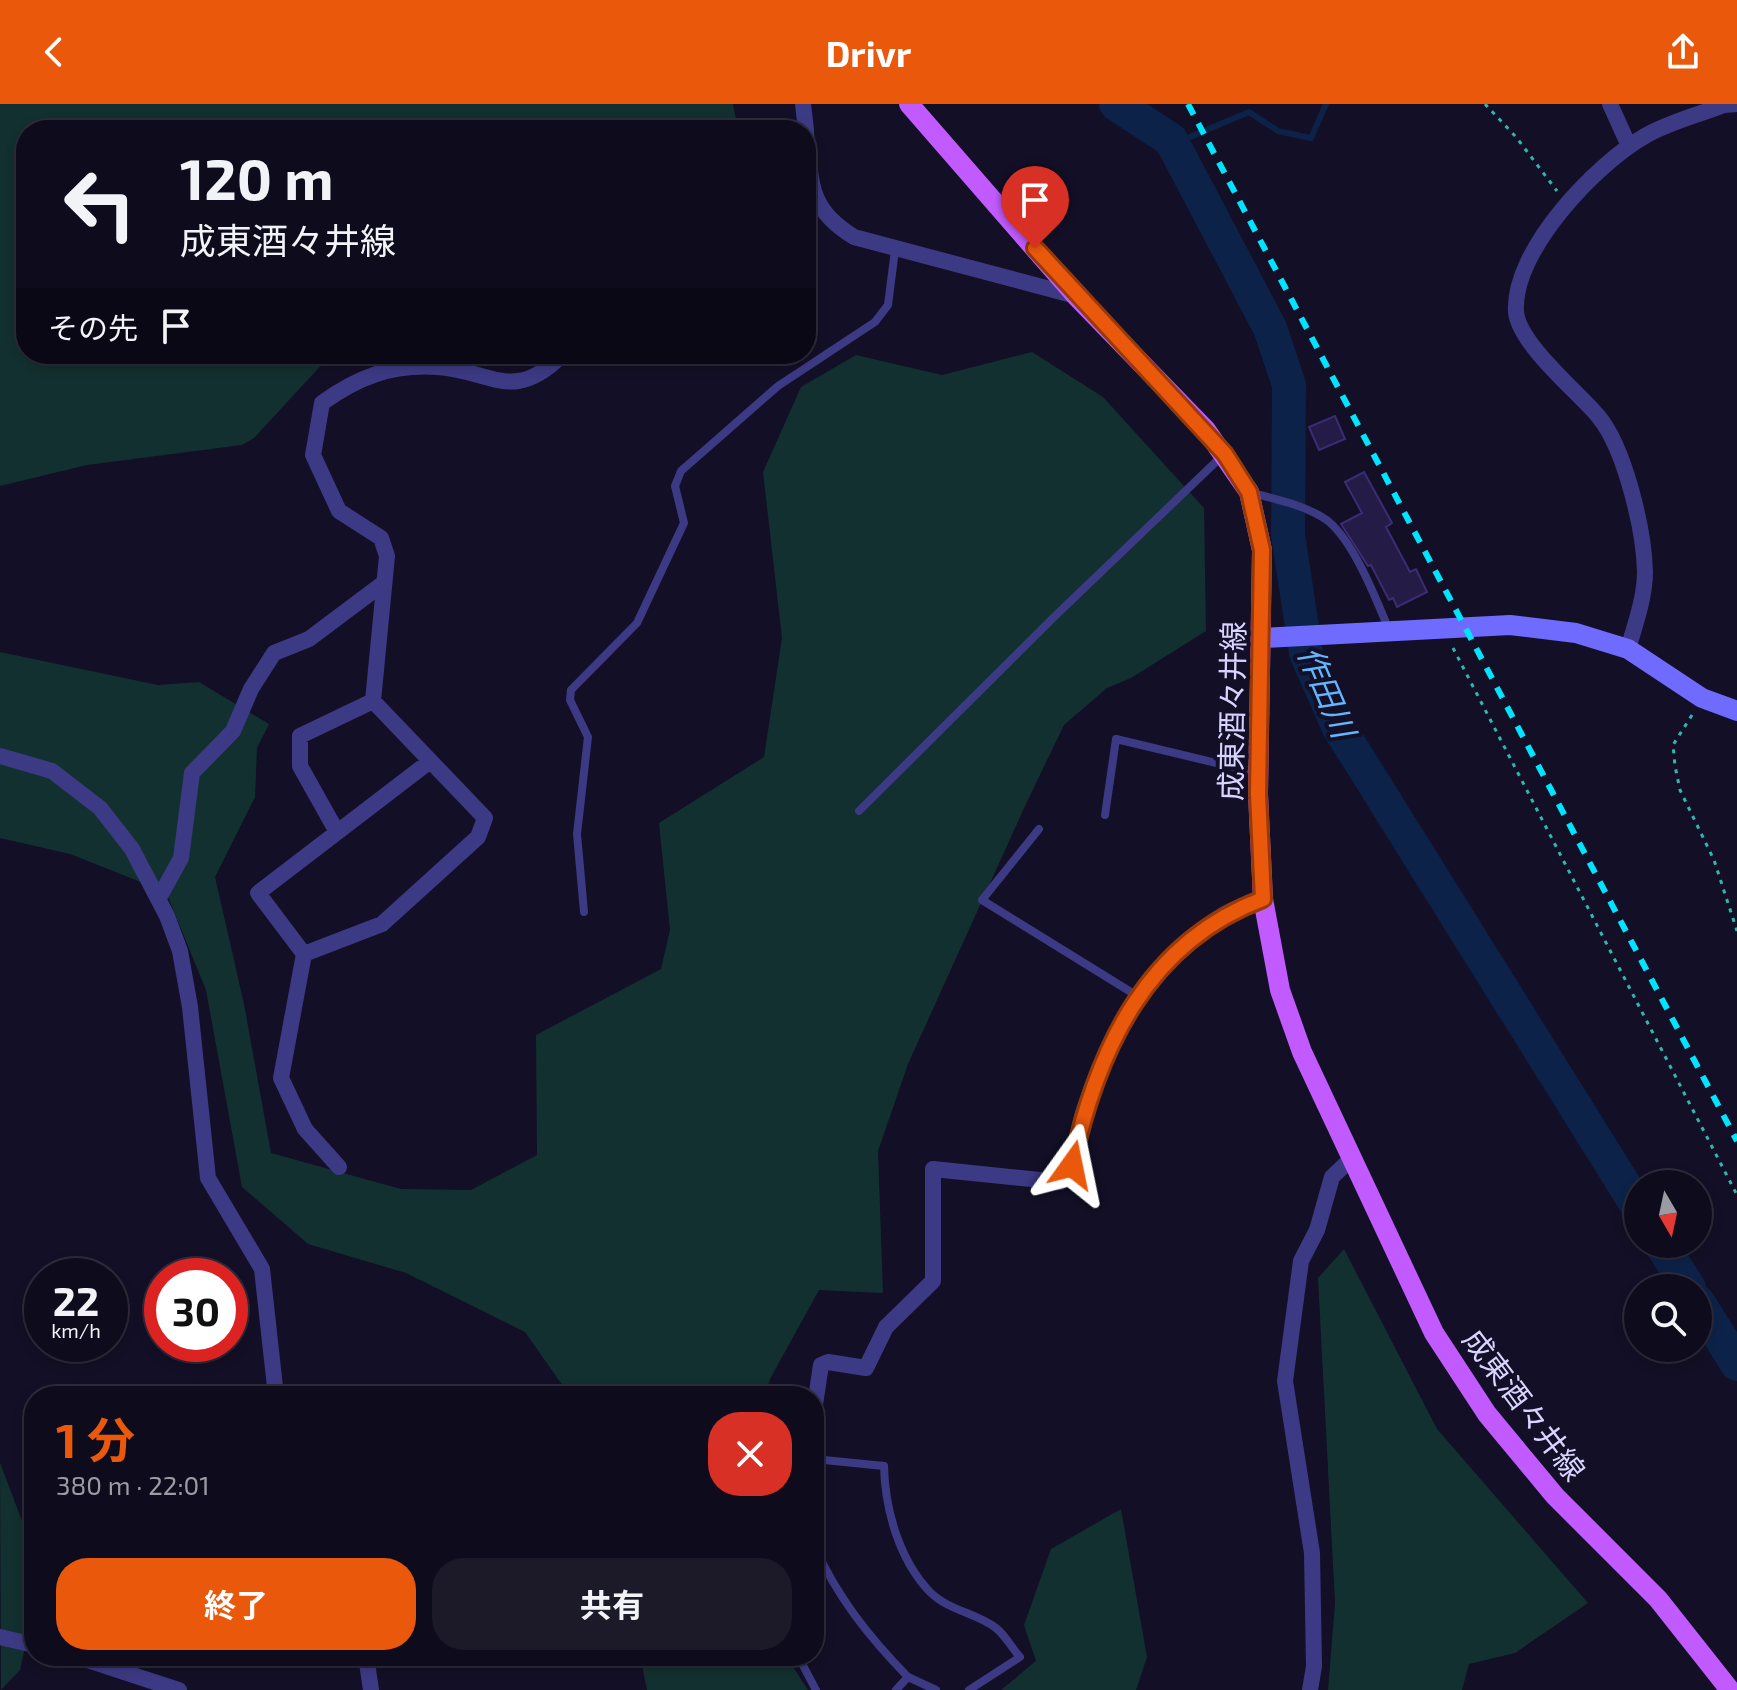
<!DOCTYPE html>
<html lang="ja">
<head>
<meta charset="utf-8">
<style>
	:root { --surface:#0e0b1c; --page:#1c1929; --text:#f1f3f6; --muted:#9b9ba3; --line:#2e2b3b; --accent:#ea580c }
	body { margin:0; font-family:"Exo 2","Noto Sans JP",sans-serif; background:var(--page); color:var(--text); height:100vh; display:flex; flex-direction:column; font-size:30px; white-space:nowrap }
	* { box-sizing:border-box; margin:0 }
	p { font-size:26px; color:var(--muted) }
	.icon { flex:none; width:44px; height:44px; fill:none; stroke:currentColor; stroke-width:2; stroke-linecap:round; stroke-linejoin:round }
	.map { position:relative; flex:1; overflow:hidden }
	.drawer { position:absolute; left:24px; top:1282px; width:800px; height:280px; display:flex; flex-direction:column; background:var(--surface); border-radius:32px; box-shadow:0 4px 12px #0003,0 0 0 2px var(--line) }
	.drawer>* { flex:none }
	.banner { position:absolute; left:16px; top:16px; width:800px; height:244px; border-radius:32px; box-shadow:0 4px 12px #0003,0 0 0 2px var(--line); background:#0e0b1c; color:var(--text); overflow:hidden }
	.needle { width:52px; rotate:171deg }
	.fabs { position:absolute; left:1624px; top:1066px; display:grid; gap:16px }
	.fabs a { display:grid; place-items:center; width:88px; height:88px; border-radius:50%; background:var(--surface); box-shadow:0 4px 12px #0003,0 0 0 2px var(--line); font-size:40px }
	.speed { position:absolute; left:24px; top:1154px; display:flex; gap:16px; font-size:40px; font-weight:700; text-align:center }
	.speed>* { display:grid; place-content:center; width:104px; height:104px; border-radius:50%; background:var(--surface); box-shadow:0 4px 12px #0003,0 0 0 2px var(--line); line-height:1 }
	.speed small { font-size:20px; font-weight:400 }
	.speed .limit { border:12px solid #d22; background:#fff; color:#111 }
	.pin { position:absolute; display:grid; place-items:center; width:68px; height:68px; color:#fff; margin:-82px -34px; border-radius:50% 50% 50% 0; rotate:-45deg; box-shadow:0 0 8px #0007 }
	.pin .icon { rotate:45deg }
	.me { position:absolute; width:88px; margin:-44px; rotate:12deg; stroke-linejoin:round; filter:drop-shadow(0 0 6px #0008) }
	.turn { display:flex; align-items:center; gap:28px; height:168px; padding:0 32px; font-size:36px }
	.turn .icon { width:104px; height:104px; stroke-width:2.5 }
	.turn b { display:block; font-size:56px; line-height:68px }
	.then { display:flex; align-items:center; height:76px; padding:0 32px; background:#0003; gap:16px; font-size:30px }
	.round { display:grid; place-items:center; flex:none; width:84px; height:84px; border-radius:32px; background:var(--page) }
	.head { display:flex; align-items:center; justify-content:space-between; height:136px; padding:0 32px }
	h1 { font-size:48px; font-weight:700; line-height:60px; color:var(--accent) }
	.action { display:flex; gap:16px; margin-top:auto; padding:16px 32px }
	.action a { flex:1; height:92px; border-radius:32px; background:var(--accent); color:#fff; font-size:32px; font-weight:700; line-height:92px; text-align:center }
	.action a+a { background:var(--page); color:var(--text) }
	header { display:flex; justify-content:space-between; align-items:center; height:104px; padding:0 32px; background:var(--accent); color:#fff; font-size:36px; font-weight:700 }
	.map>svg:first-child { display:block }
</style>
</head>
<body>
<header><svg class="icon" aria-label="back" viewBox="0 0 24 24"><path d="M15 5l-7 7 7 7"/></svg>Drivr<svg class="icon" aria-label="share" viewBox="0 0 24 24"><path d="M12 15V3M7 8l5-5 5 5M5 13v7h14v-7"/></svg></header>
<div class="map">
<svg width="1737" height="1586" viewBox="0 0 1737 1586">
	<rect width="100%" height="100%" fill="#130f26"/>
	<path fill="#12302f" d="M 0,0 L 733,0 L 738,26 L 26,26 L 26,250 L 487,250 L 327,255 L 254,334 L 242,341 L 87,361 L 0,382 Z
		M 1032,248 L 1103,293 L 1204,404 L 1206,527 L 1131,574 L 1107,584 L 1064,621 L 1025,702 L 908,960 L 878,1047 L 883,1189 L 819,1186 L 770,1275 L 765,1292 L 570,1292 L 525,1228 L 406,1169 L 308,1140 L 242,1083 L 206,886 L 166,788 L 70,750 L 0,734 L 0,548 L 158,581 L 199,578 L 269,620 L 257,644 L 255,693 L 215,773 L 244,900 L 271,1049 L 401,1085 L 471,1086 L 537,1051 L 536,931 L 661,865 L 670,826 L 659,719 L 764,653 L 782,534 L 763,368 L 801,283 L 856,251 L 942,271 Z
		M 1344,1145 L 1437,1325 L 1588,1499 L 1515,1549 L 1469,1560 L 1462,1586 L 1328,1586 L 1335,1499 L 1318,1174 Z
		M 0,1359 L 34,1448 L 34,1502 L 20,1566 L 1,1586 Z
		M 1121,1405 L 1147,1553 L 1136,1586 L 1001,1586 L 1036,1557 L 1024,1521 L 1051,1445 Z
		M 640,1552 L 786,1552 L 808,1586 L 647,1586 Z"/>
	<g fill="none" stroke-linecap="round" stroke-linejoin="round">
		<path stroke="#0c2248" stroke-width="6" d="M 1171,36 L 1185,35 L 1249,8 L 1278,27 L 1311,34 L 1326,0"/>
		<path stroke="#0c2248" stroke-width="34" d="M 1116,0 L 1171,36 L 1270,224 L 1289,281 L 1288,431 L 1306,549 L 1338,622 L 1638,1103
			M 1661,1140 L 1689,1184
			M 1698,1198 L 1737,1260"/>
	</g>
	<path fill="#241b47" stroke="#3b2d73" stroke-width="2" d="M 1335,312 L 1345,335 L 1319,346 L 1309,323 Z
		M 1364,368 L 1392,419 L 1386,423 L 1410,468 L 1416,465 L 1427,488 L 1397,503 L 1393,494 L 1389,496 L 1371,461 L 1368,462 L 1341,420 L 1362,409 L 1345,378 Z"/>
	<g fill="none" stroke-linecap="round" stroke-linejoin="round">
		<path stroke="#2fb8b0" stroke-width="3" stroke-dasharray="4 6" stroke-linecap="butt" d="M 1485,0 L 1516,33 L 1557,87
			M 1453,544 L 1737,1091
			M 1692,611 L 1673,641 L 1675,662 L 1680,686 L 1714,756 L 1737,827"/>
		<path stroke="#3d3a85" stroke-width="8" d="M 1252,389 C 1276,395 1308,402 1328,417 C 1354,438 1376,495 1389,526
			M 859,707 L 1053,514 L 1221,353
			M 1105,711 L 1116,635 L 1258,669
			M 1039,725 L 982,796 L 1139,893
			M 584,808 L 577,730 L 588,633 L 570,596 L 571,586 L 637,519 L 684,419 L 675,382 L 681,367 L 778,282 L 875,218 L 888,201 L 895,146
			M 814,1355 L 884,1362 C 885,1405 899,1456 930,1488 C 949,1507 977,1509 996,1524 C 1005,1531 1012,1544 1020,1553 L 969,1586
			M 814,1441 C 837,1493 869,1533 908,1573
			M 798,1552 L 816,1586
			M 896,1586 L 908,1573 L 936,1586"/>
		<path stroke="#3d3a85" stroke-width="16" d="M 803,0 L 806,26
			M 1610,0 L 1629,42
			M 806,29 C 812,79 807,104 854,133 L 1076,192
			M 1628,545 C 1635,521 1645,493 1645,468 C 1644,426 1625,344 1598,312 C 1577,287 1519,240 1516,208 C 1512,147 1596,60 1645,32 C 1669,18 1698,11 1724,1 L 1737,0
			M 0,652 L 52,667 L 100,704 L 132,745 L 167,812 L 180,847 L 190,903 L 208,1074 L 262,1165 L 276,1292
			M 337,728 L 300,662 L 300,632 L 373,597
			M 159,794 L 181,754 L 192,669 L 233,627 L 251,585 L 274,549 L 309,535 L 381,481
			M 304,850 L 382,820 L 478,733 L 485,714 L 373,597 L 387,452 L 381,434 L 339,407 L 313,351 L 322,299 C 358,273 392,260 437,263 C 491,266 513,301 563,250
			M 339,1063 L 305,1025 L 281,974 L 304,850 L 258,789 L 429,658
			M 814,1307 L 821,1261 L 828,1258 L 866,1264 L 886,1223 L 933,1177 L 933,1065 L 1060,1078 C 1076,1056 1076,1034 1083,1009 C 1108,930 1153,855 1223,811 C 1235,803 1250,800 1263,795
			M 0,1533 L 34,1541
			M 75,1552 L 179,1586
			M 366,1552 L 371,1586
			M 1310,1586 L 1314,1562 L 1312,1449 L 1285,1277 L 1301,1157 L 1317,1126 L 1332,1073 L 1352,1054"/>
		<path stroke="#6f6bff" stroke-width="20" d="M 1263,534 L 1510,521 L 1576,529 L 1628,545 L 1702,594 L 1737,607"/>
		<path stroke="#c25bff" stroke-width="20" d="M 909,0 L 1076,192 L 1206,326 L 1249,388 L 1262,446 L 1258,690 L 1263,795 L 1280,886 L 1302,948 L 1434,1229 L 1487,1310 L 1555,1392 L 1658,1495 L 1730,1586"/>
		<path stroke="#00e5ff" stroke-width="6" stroke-dasharray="12 10" stroke-linecap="butt" d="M 1188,0 L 1737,1037"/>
	</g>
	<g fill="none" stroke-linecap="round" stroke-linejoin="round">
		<defs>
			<path id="route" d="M 1035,144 L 1225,350 L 1249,388 L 1262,446 L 1258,690 L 1263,795 C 1147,838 1097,946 1072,1061"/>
		</defs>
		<use href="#route" stroke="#983908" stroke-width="20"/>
		<use href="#route" stroke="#ea580c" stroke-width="14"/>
	</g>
	<g text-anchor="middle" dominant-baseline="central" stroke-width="8" stroke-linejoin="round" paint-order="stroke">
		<g font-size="30" fill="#d9d4ff" stroke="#130f26">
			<text transform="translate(1231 607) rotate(-89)">成東酒々井線</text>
			<text transform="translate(1525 1300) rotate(53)">成東酒々井線</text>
		</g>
		<g font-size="32" font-style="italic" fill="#62b6ff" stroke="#130f26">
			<text transform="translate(1328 587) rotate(67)">作田川</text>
		</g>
	</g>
</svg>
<div class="fabs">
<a><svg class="needle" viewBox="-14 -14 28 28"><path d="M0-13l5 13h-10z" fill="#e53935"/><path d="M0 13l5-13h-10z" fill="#9b9ba3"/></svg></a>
<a><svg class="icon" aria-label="search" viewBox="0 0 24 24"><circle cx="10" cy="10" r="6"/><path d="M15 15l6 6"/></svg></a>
</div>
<div class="speed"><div>22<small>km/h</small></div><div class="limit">30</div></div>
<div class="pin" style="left:1035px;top:144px;background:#d93025"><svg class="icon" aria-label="arrive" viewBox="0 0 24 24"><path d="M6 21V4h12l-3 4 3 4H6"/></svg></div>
<svg class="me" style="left:1072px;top:1061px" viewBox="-20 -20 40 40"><path d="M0-17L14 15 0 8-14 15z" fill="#ea580c" stroke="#fff" stroke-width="4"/></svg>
<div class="banner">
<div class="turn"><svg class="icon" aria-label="left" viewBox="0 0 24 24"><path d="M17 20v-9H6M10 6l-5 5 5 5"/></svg><div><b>120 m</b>成東酒々井線</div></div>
<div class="then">その先<svg class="icon" aria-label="arrive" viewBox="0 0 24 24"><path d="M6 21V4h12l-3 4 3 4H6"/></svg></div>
</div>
<section class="drawer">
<div class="head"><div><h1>1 分</h1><p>380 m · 22:01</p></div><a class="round" style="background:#d93025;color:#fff"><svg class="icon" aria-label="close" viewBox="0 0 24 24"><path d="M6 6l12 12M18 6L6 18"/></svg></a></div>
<div class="action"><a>終了</a><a>共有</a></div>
</section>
</div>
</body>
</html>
